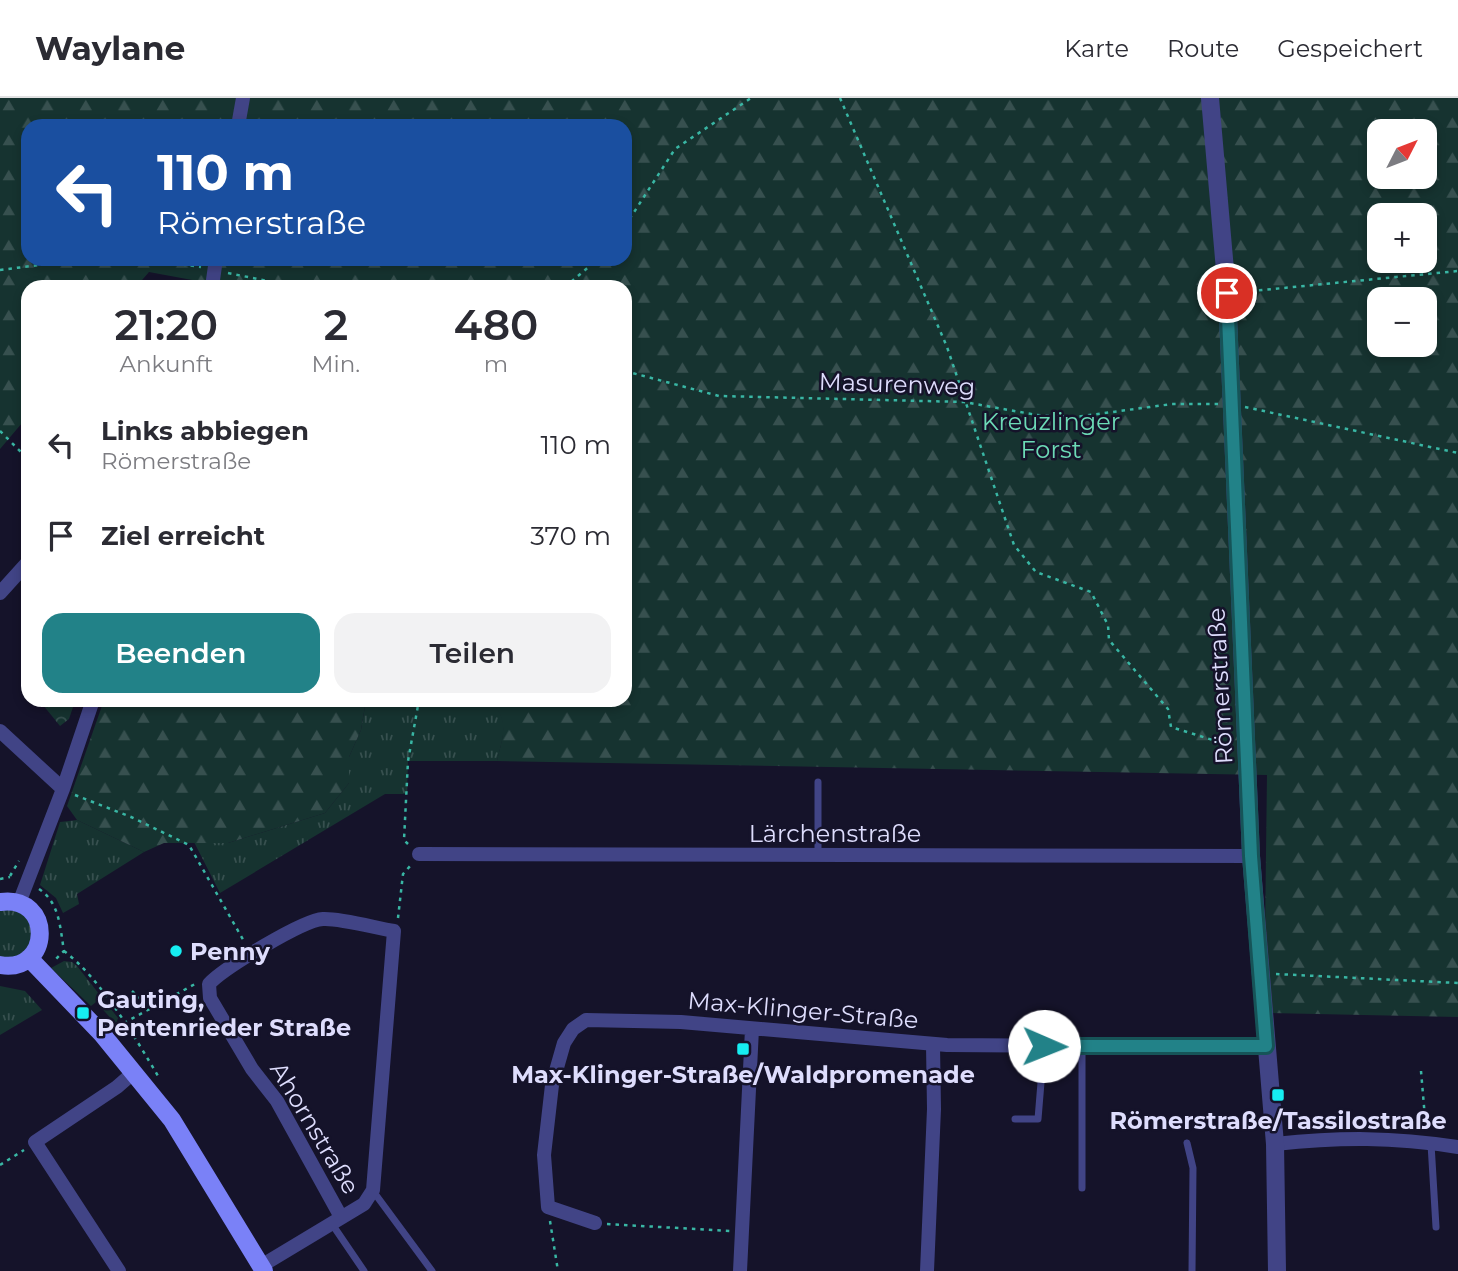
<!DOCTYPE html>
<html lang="de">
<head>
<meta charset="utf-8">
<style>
	:root { --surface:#fff; --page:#f2f2f3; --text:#2b2b33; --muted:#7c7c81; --line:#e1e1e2; --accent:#228288 }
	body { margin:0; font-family:Montserrat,sans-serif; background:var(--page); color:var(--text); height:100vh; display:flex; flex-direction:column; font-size:26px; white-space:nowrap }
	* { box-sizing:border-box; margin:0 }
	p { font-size:23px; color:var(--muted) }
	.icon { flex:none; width:38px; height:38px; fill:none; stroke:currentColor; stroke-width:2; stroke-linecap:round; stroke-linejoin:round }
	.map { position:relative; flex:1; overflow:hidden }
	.panel { position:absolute; left:21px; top:182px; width:611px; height:427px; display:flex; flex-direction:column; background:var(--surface); border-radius:21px; box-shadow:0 4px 10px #0003 }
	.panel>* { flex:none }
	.banner { position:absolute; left:21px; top:21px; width:611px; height:147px; border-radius:21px; box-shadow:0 4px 10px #0003; background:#1a4fa0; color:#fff; overflow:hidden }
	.needle { width:46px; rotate:48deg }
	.tools { position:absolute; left:1367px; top:21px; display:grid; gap:14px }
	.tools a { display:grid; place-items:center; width:70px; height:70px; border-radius:14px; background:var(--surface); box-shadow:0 4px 10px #0003; font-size:35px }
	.pin { position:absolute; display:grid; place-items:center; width:60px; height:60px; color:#fff; margin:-30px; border:4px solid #fff; border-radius:50%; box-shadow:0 2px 7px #0007 }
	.me { position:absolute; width:77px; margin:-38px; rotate:91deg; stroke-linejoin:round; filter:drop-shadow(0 0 5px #0008) }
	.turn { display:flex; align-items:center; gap:24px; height:147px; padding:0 21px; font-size:32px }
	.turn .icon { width:91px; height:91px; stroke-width:2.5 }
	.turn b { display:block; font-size:49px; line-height:60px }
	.eta { display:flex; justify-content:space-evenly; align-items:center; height:119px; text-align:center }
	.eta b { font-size:42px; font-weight:600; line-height:49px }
	.primary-button { display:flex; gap:14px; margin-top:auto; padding:14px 21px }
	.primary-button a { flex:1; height:80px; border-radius:21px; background:var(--accent); color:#fff; font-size:28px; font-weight:600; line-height:80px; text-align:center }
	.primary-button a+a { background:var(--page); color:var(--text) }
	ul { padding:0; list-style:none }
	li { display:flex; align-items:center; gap:21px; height:91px; padding:0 21px }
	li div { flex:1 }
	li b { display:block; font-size:26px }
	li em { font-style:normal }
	header { display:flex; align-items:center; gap:42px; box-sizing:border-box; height:98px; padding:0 35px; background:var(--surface); border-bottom:2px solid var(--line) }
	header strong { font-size:33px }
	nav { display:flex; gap:38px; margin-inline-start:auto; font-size:24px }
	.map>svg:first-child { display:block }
</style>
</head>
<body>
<header>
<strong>Waylane</strong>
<nav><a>Karte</a><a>Route</a><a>Gespeichert</a></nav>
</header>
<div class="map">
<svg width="1458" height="1173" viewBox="0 0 1458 1173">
	<defs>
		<pattern id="grass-tufts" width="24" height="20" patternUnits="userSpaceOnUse" patternTransform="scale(1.75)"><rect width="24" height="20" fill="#163330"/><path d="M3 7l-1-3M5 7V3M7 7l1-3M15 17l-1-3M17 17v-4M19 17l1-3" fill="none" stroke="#37504f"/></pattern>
		<pattern id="forest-firs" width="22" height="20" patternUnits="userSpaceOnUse" patternTransform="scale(1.75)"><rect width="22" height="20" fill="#163330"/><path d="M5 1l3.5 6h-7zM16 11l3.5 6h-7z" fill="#37504f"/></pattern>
		<pattern id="park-crowns" width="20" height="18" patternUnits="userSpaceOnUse" patternTransform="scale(1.75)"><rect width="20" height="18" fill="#163330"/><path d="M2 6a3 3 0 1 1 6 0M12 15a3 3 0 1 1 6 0" fill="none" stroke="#37504f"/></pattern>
	</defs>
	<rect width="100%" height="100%" fill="#15132a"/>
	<path fill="url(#grass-tufts)" d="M 366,602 L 489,602 C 511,622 503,637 497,663 L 408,663 L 407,696 L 385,696 L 220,795 L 194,744 L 228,745 L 325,715 L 349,685 L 349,659 L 361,632 Z
		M 77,722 L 144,754 L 77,796 L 79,806 L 63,815 L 56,800 L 40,787 L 60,724 Z
		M 14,809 L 32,824 L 30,849 L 17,859 L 0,859 L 0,810 Z
		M 64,863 L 72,864 L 77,868 L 118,920 L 116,926 L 96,904 L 91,908 L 51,870 Z
		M 0,888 L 25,893 L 42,912 L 0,937 Z"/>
	<path fill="url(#forest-firs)" fill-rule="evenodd" d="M 0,0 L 1458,0 L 1458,919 L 1264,915 L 1267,677 L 497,663 C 503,637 510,622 489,602 L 625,602 L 625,189 L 218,189 L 203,184 L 149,174 L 136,189 L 28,189 L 28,318 L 0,351 ZM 28,28 L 625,28 L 625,161 L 28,161 ZM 1379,33 L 1424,33 L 1424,79 L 1379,79 ZM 1379,117 L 1424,117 L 1424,163 L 1379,163 ZM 1379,201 L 1424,201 L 1424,247 L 1379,247 Z
		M 104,602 L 366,602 L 361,632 L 349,659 L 349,685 L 325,715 L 228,745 L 164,745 L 144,754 L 77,722 L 67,708 Z"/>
	<path fill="url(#park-crowns)" d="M 39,602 L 67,602 L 73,609 L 69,621 L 60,628 Z"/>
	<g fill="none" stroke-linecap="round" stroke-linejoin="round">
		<path stroke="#39b6a4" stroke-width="2.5" stroke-dasharray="3.5 5" stroke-linecap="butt" d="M 840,0 L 947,249 L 1014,447 L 1036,474 L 1091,494 L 1108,527 L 1109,542 L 1168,611 L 1171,629 L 1232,648
			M 625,128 L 675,51 L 751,0
			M 140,161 L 201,169
			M 0,172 L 86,161
			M 228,175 L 297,189
			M 565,189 L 598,161
			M 1242,194 L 1458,173
			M 625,273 L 719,298 L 964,304 L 1037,317 L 1075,319 L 1172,306 L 1218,306
			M 1245,309 L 1458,355
			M 0,333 L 28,361
			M 75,697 L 131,719 L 189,747 L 245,845
			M 408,746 L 404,742 L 408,663 L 419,602
			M 10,778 L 19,763
			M 0,781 L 10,779
			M 39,791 C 60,805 60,830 64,853 L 54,863
			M 398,820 L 403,776 L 411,767
			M 64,853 C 100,880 135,939 158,978
			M 1276,876 L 1458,885
			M 132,893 L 144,904 L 148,911
			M 124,925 L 195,886
			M 1418,1032 L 1417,1027 L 1425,1020 L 1421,973
			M 0,1067 L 24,1052
			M 550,1123 L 558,1173
			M 607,1126 L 730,1133"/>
		<path stroke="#414486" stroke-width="7" d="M 818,757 L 818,684
			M 1015,1021 L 1038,1021 L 1044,948
			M 1187,1045 L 1193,1070 L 1192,1173
			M 1431,1046 L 1436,1129
			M 1082,1090 L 1082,949
			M 373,1093 L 432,1173
			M 332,1126 L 364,1173"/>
		<path stroke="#414486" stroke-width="14" d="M 238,28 L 243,0
			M 212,189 L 216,161
			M 0,495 L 28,464
			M 0,633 L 63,691
			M 419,756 L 1251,758
			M 19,805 L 63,691 L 93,602
			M 1275,1046 C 1342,1039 1392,1039 1458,1049
			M 595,1125 L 548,1109 L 544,1057 L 552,987 L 564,945 L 573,931 L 586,922 L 681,924 L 947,947 L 1266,949
			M 261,1168 L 364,1106 L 373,1092 L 394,833 C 376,830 340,820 323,821 C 303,822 224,870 209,886 L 210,900 L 252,971 L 277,1003 L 341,1119
			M 119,1173 L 35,1044 L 117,989 L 133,975
			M 740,1173 L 752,931
			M 927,1173 L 934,1011 L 933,947"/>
		<path stroke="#414486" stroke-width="18" d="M 1210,0 L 1227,195 L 1251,758 L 1275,1046 L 1277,1173"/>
		<path stroke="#7a81f7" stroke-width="18" d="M 0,804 C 54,796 52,876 0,867
			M 29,860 L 102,936 L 172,1022 L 264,1173"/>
	</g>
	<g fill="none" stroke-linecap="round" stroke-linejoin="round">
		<defs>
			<path id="route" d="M 1044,948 L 1266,948 L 1251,758 L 1227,195"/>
		</defs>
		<use href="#route" stroke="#165458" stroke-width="18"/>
		<use href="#route" stroke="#228288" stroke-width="12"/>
	</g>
	<g fill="#16edf1" stroke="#15132a" stroke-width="2.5">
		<circle cx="176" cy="853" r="7"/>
		<rect x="76" y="908" width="14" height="14" rx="3.5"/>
		<rect x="736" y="944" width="14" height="14" rx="3.5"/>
		<rect x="1271" y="990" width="14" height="14" rx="3.5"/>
	</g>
	<g text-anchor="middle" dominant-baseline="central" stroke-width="5" stroke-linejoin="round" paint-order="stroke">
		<g font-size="24" fill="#deddfd" stroke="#15132a">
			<text transform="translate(897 286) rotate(2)">Masurenweg</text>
			<text transform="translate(1220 588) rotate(-93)">Römerstraße</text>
			<text x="835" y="735">Lärchenstraße</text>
			<text transform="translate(803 912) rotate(5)">Max-Klinger-Straße</text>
			<text transform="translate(315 1030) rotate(59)">Ahornstraße</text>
		</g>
		<g font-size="24" fill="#6cdab6" stroke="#15132a">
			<text x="1051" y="323">Kreuzlinger<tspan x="1051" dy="28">Forst</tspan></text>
		</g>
		<g font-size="24" font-weight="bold" fill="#deddfd" stroke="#15132a" text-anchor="start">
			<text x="190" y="853">Penny</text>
			<text x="97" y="901">Gauting,<tspan x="97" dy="28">Pentenrieder Straße</tspan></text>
			<text x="743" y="976" text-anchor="middle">Max-Klinger-Straße/Waldpromenade</text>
			<text x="1278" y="1022" text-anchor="middle">Römerstraße/Tassilostraße</text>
		</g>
	</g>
</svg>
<div class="tools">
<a><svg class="needle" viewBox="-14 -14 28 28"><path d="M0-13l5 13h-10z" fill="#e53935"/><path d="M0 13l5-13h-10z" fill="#7c7c81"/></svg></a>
<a>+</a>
<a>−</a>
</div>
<div class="pin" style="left:1227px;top:195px;background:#d93025"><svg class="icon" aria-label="arrive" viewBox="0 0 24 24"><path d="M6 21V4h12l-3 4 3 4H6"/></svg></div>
<svg class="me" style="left:1044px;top:948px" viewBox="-20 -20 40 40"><circle r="19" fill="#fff"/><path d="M0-13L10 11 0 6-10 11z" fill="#228288"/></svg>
<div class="banner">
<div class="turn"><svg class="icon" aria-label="left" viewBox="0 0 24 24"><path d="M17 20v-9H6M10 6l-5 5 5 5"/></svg><div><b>110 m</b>Römerstraße</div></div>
</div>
<section class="panel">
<div class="eta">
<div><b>21:20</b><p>Ankunft</p></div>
<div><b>2</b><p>Min.</p></div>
<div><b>480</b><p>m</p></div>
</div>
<ul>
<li><svg class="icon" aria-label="left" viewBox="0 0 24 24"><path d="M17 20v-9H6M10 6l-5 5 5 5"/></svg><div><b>Links abbiegen</b><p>Römerstraße</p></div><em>110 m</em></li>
<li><svg class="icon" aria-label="arrive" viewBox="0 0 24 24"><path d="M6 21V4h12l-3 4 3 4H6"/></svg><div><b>Ziel erreicht</b></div><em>370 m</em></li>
</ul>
<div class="primary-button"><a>Beenden</a><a>Teilen</a></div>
</section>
</div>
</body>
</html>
